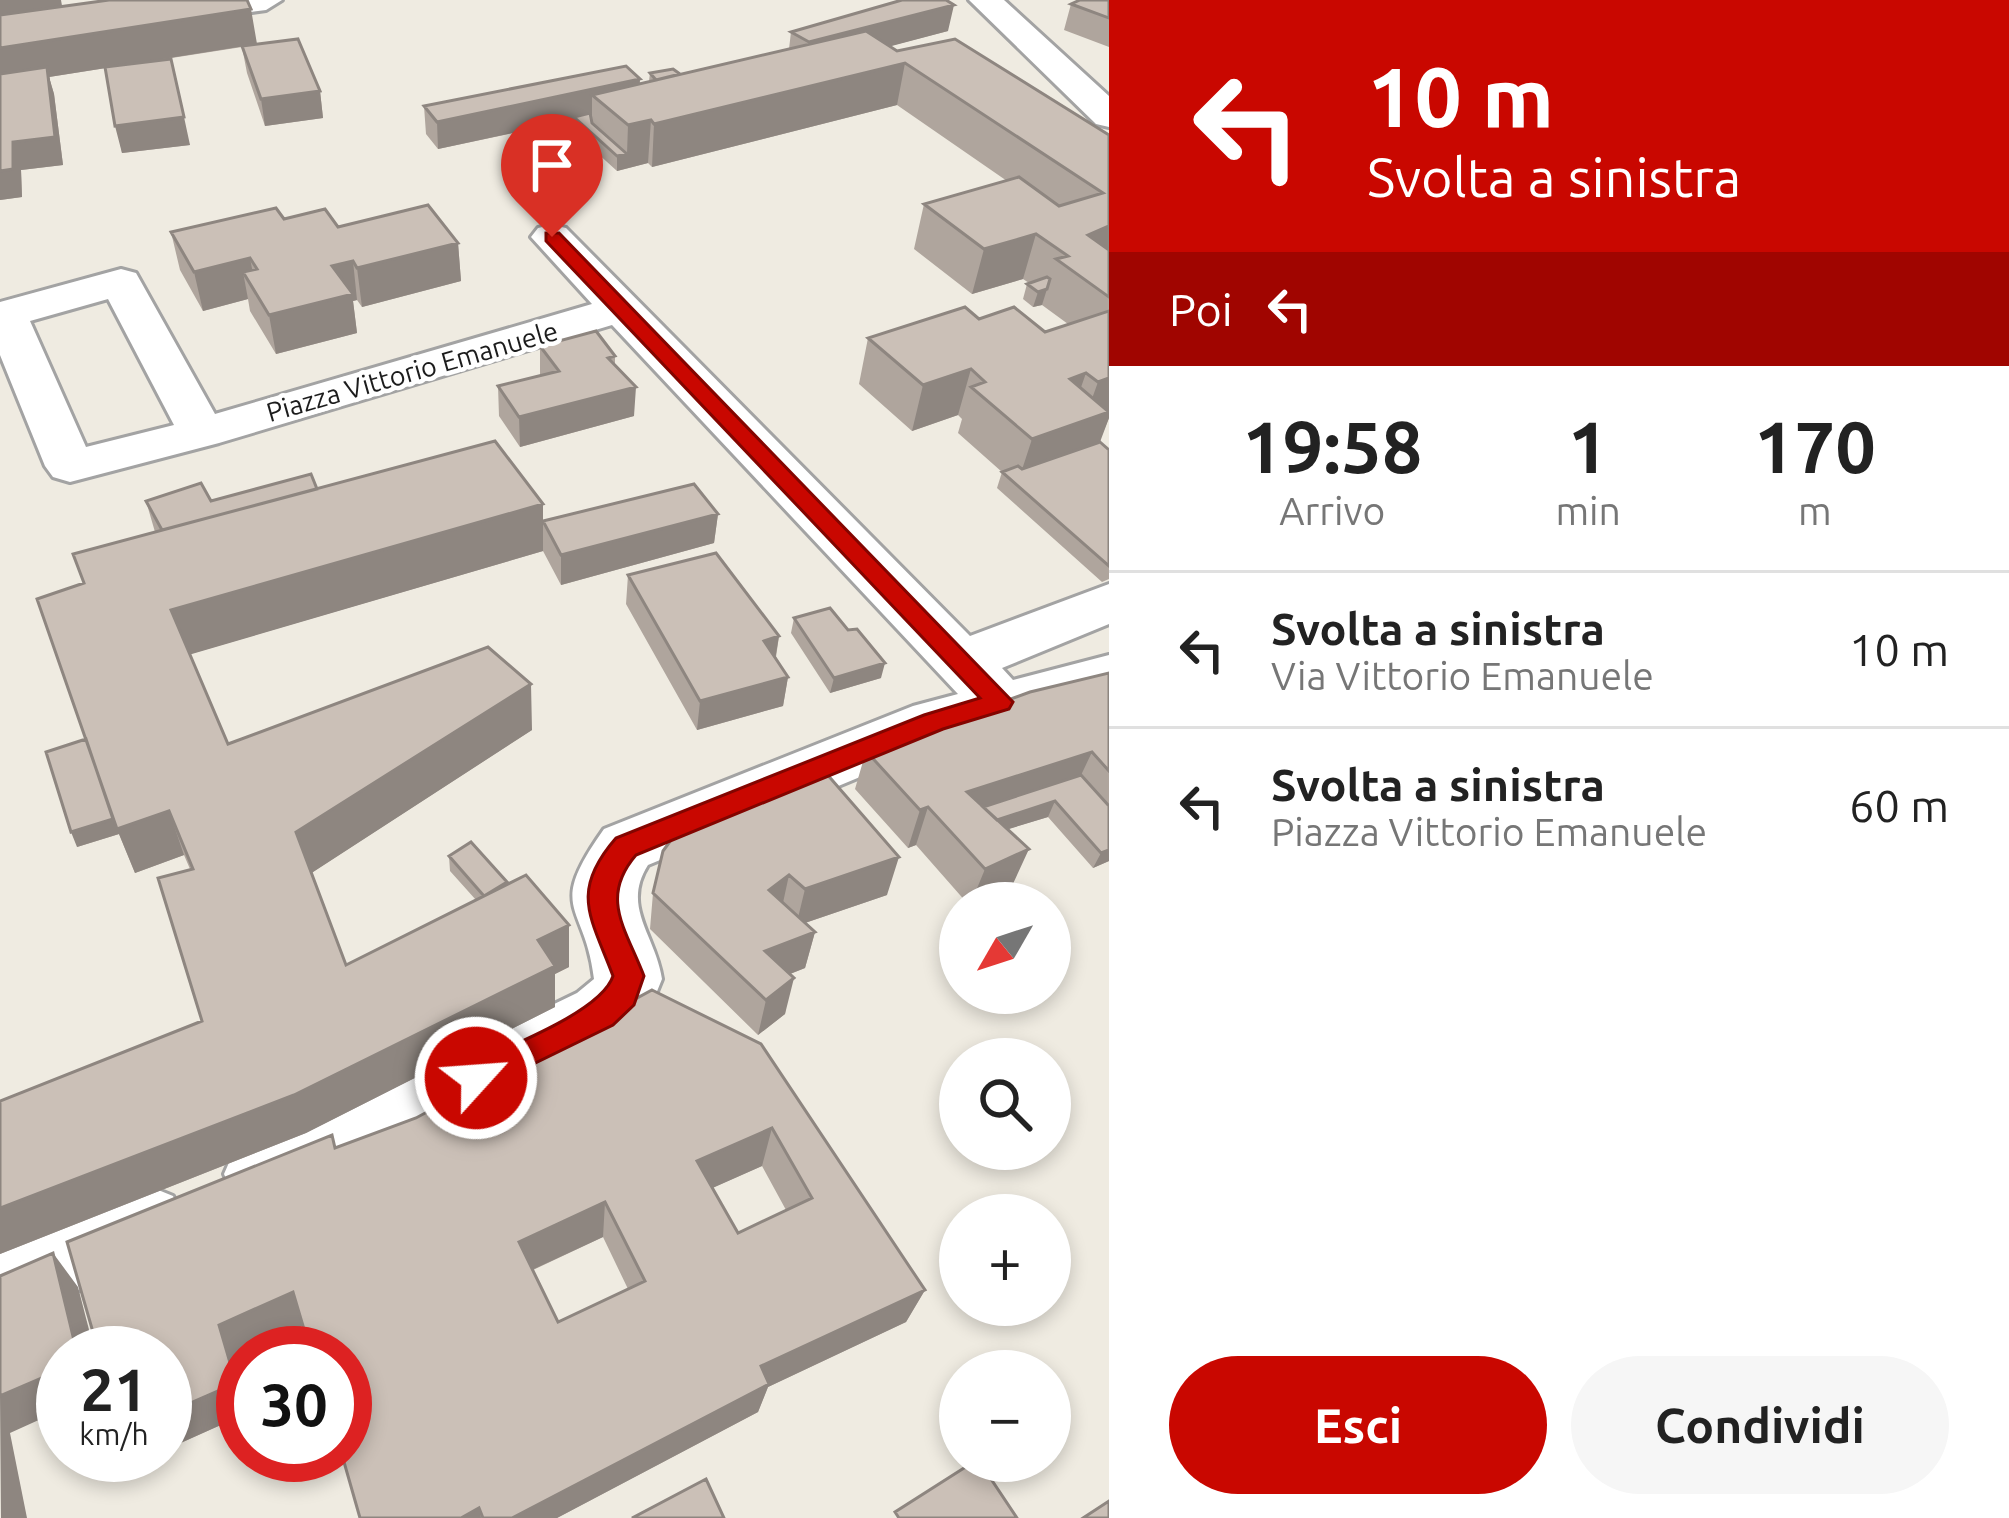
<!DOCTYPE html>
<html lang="it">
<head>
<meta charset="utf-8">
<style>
	:root { --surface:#fff; --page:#f6f6f6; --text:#222; --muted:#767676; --line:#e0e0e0; --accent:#c90700 }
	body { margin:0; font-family:Ubuntu,sans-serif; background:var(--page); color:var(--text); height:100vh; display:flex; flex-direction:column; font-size:45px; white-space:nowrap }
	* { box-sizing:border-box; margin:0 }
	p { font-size:39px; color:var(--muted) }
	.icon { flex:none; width:66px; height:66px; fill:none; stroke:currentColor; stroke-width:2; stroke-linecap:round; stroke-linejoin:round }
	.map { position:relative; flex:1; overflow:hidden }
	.panel { display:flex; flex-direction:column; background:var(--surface); width:900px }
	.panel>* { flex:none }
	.guide { background:#c90700; color:#fff; overflow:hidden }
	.needle { width:78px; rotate:231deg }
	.tools { position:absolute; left:939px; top:882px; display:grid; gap:24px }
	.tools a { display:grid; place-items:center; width:132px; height:132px; border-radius:50%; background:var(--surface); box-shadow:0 6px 18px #0003; font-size:60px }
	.speed { position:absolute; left:36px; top:1326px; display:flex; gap:24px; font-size:60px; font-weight:700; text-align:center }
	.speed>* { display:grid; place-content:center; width:156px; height:156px; border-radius:50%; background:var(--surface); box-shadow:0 6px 18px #0003; line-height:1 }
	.speed small { font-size:30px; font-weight:400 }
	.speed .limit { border:18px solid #d22; background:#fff; color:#111 }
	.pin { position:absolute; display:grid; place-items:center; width:102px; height:102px; color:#fff; margin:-123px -51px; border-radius:50% 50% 50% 0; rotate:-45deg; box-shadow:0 0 12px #0007 }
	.pin .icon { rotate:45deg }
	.me { position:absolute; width:132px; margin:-66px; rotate:64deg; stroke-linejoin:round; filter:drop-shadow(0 0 9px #0008) }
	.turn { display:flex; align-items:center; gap:42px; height:252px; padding:0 60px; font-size:54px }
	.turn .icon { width:156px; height:156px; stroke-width:2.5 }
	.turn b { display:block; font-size:84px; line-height:102px }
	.then { display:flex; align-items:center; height:114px; padding:0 60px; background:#0003; gap:24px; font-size:45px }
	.eta { display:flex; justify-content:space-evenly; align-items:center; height:204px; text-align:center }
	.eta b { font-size:72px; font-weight:700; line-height:84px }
	.action { display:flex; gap:24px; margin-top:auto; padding:24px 60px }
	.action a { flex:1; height:138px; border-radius:72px; background:var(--accent); color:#fff; font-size:48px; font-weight:700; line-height:138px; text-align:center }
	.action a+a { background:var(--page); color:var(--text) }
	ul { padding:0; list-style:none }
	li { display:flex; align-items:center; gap:36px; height:156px; padding:0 60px; border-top:3px solid var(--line) }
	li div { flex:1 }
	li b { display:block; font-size:45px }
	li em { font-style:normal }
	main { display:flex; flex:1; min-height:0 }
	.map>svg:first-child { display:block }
</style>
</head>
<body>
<main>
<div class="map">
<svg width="1109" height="1518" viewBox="0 0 1109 1518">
	<rect width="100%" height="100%" fill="#efebe1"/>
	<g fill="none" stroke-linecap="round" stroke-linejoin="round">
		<defs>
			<path id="minor" d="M 193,0 L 282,0 L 266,10 L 0,46 L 0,26 Z
				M 969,0 L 1004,0 L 1109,96 L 1109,127 L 1096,124 Z
				M 552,225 L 566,228 L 970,636 L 1109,584 L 1109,624 L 1002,668 L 1013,680 L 1109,655 L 1109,697 L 949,740 L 648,865 C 621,907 656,936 662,979 L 647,1016 L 627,1037 L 418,1143 L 262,1210 L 235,1199 L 224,1174 L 235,1149 L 366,1095 L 577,993 L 594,979 C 585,901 545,912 604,829 L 913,706 L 958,694 L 612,325 L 219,443 L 70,482 L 53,477 L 45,466 L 0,355 L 0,302 L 121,269 L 136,273 L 215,414 L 592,304 L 531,237 L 538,228 ZM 108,299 L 174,425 L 86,447 L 30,321 Z
				M 146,1185 L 173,1196 L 184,1223 L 173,1250 L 0,1324 L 0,1244 Z"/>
		</defs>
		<use href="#minor" stroke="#a3a3a3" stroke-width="6"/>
		<use href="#minor" fill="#fff" fill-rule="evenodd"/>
	</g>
	<path fill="#afa59d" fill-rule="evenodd" d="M 1109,0 L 1109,47 L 1064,30 L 1071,4 Z
		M 62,6 L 257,44 L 320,91 L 323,118 L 265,126 L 247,73 L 242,47 L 146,62 L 190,145 L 122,153 L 106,68 L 49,77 L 54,94 L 63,165 L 21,170 L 22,197 L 0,200 Z
		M 948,31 L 890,46 L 897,51 L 1109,135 L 1109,418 L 1099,442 L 1109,450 L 1109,579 L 1102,582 L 997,488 L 1002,472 L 958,433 L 962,419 L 958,415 L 912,431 L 859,384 L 868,338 L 979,319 L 1045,332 L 1068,324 L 1042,305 L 1033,307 L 1023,299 L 1027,284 L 1029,283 L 1023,279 L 972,294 L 914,249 L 924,204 L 1007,181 L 897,105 L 652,167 L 648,163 L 617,171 L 574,132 L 574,120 L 438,149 L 426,134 L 424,106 L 640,83 L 649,81 L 650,73 L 680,74 L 789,49 L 791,32 Z
		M 284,219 L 458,243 L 461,281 L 362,307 L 357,300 L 353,301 L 357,333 L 276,354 L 250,311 L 248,299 L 203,311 L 180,270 L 171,232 Z
		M 540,346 L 615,356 L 615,365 L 634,416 L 520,447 L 499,416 L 498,386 L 540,375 Z
		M 317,489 L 543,504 L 543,521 L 718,514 L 714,543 L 561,585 L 543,551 L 190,654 L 228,744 L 532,730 L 311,873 L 346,965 L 476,900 L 450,871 L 449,856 L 507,882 L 569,967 L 555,974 L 555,1007 L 306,1133 L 0,1254 L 0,1101 L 202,1021 L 190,869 L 184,855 L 135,873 L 119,834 L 77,847 L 86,739 L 83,584 L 155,532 L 146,501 L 211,501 Z
		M 628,575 L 779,636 L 776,657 L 788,677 L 783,706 L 697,730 L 626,604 Z
		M 794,618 L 881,678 L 830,693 L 791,633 Z
		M 1109,673 L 1109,861 L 1093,868 L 1048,817 L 1008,829 L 1012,886 L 976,903 L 967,903 L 916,845 L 908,848 L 855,789 L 866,751 Z
		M 663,851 L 887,895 L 805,923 L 815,932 L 805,968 L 790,974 L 785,1014 L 758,1035 L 650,929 L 653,893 Z
		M 652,990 L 925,1290 L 906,1322 L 768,1387 L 758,1412 L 557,1518 L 360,1518 L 303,1325 L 236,1356 L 243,1415 L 165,1450 L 165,1353 L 335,1147 L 416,1118 ZM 762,1166 L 786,1210 L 738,1233 L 712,1188 ZM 603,1237 L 628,1289 L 558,1322 L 533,1270 Z"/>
	<path fill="#8e8680" d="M 0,0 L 61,0 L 64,17 L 0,24 Z
		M 954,5 L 948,31 L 805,69 L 809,42 Z
		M 251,9 L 257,44 L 49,77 L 54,94 L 63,165 L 21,170 L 22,197 L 0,200 L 0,48 Z
		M 905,63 L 897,105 L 652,167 L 654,124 Z
		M 640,79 L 639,106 L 592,95 L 592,116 L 438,149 L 437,122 Z
		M 320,91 L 323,118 L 265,126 L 261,99 Z
		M 184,117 L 190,145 L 122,153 L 115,126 Z
		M 651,120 L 648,163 L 617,171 L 617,156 L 627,154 L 628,125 Z
		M 1109,226 L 1109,249 L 1088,235 Z
		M 1036,234 L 1023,279 L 972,294 L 984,249 Z
		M 458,243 L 461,281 L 362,307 L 357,268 Z
		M 250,258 L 257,295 L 243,272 L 248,299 L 203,311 L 194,272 Z
		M 353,261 L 357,300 L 353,301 L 357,333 L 276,354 L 269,315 L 332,266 Z
		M 1047,289 L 1042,305 L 1033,307 L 1038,292 Z
		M 971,369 L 958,415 L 912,431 L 923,385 Z
		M 1086,373 L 1070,419 L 1070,379 Z
		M 1109,378 L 1109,418 L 1094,458 L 1017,485 L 1032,439 L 1084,421 L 1098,382 Z
		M 636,387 L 634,416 L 520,447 L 519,417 Z
		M 543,504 L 543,551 L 185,656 L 171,610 Z
		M 718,514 L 714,543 L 561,585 L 561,555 Z
		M 779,636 L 774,666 L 764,641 Z
		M 885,663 L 881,678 L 830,693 L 834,678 Z
		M 788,677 L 783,706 L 697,730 L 700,701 Z
		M 531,684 L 532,730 L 307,876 L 296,832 Z
		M 1092,752 L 1074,790 L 969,825 L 967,792 Z
		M 1055,801 L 1048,817 L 986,836 L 992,821 Z
		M 928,807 L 916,845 L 908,848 L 920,810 Z
		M 169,811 L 184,855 L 135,873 L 119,834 L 77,847 L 71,832 L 115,818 Z
		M 1029,849 L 1012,886 L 976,903 L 971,903 L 985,869 Z
		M 1109,850 L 1109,861 L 1093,868 L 1101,853 Z
		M 899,857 L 887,895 L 796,926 L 805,889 Z
		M 789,875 L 781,912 L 769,890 Z
		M 569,925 L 569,967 L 555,974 L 555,1007 L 306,1133 L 0,1254 L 0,1208 Z
		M 815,932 L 805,968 L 757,987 L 765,951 Z
		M 794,978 L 785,1014 L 758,1035 L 766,1000 Z
		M 772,1128 L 762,1166 L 690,1198 L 697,1161 Z
		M 605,1202 L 603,1237 L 521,1275 L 519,1242 Z
		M 53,1253 L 78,1287 L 95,1353 L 77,1353 Z
		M 925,1290 L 906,1322 L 768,1387 L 758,1412 L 557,1518 L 512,1518 L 761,1366 Z
		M 293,1292 L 307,1324 L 236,1356 L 243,1378 L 243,1415 L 165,1450 L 165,1414 L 219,1325 Z
		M 63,1369 L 63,1409 L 10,1433 L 27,1518 L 1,1518 L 0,1396 Z
		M 479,1508 L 481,1518 L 461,1518 Z"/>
	<path fill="#cbc0b7" stroke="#8e8680" stroke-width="3" fill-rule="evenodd" d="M 109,0 L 247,0 L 251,9 L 0,48 L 0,15 Z
		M 902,0 L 946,0 L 954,5 L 809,42 L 791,32 Z
		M 1080,0 L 1109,0 L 1109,18 L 1071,4 Z
		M 866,31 L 897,51 L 955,39 L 1109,135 L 1109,226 L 1088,235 L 1109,250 L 1109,297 L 1056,259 L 1068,256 L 1036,234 L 984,249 L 924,204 L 1019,177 L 1059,206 L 1103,193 L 905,63 L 654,124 L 651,120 L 628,125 L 592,95 Z
		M 298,39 L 320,91 L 261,99 L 242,46 Z
		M 171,59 L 184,117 L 115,126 L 105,67 Z
		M 626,66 L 640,79 L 437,122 L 424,106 Z
		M 47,67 L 55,137 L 13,142 L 13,169 L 0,171 L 0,74 Z
		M 673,69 L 680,74 L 656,80 L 650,73 Z
		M 590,113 L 592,123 L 627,154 L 617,156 L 574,117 Z
		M 428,205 L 458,243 L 357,268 L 353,261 L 332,266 L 353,294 L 269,315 L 243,272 L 257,269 L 250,258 L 194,272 L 171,232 L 276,208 L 284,219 L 325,209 L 338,227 Z
		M 1047,277 L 1050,279 L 1047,289 L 1038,292 L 1027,284 Z
		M 965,307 L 979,319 L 1014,307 L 1045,332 L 1109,311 L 1109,378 L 1098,382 L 1086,373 L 1070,379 L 1109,412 L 1032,439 L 971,387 L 985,382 L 971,369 L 923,385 L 868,338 Z
		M 596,331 L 615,356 L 608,358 L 636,387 L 519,417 L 498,386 L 559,371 L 540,346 Z
		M 495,441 L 543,504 L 171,610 L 228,744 L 488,647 L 531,684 L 296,832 L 346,965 L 526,875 L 569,925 L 538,940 L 555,966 L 294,1095 L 0,1208 L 0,1101 L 202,1021 L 158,878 L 193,869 L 169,811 L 117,829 L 37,599 L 84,583 L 73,554 Z
		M 1100,442 L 1109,450 L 1109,566 L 1002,472 L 1018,466 L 1022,469 Z
		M 311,474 L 317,489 L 162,530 L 146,501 L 201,483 L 211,501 Z
		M 694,484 L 718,514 L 561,555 L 543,521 Z
		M 716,553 L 779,636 L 764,641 L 788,677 L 700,701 L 628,575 Z
		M 830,608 L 848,630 L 857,629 L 885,663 L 834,678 L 794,618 Z
		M 1109,673 L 1109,771 L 1092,752 L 967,792 L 1029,849 L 985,869 L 928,807 L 920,810 L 866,751 L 1030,692 Z
		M 86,739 L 113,819 L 71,832 L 46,752 Z
		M 819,765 L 899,857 L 805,889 L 789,875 L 769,890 L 815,932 L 765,951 L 794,978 L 766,1000 L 653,893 L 663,851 L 682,825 Z
		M 1081,775 L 1109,806 L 1109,850 L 1101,853 L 1055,801 L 997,820 L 983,807 Z
		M 471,842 L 507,882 L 484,896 L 449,856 Z
		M 652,990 L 761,1044 L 925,1290 L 761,1366 L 769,1384 L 512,1518 L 483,1518 L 479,1508 L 461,1518 L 360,1518 L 342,1455 L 345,1455 L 345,1353 L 311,1353 L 293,1292 L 219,1325 L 236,1383 L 165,1414 L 165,1353 L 99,1353 L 67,1242 L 332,1135 L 335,1148 L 416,1118 ZM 772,1128 L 812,1198 L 738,1233 L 697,1161 ZM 605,1202 L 645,1281 L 558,1322 L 519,1242 Z
		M 53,1253 L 77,1353 L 63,1353 L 63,1369 L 0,1396 L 0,1276 Z
		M 975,1461 L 979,1461 L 1017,1518 L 899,1518 L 895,1512 Z
		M 706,1479 L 724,1518 L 632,1518 Z
		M 1109,1501 L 1109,1518 L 1083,1518 Z"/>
	<path fill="#c90700" stroke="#830500" stroke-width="3" d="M 546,233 L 559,233 L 1013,702 L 1009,709 L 943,729 L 636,855 C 599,898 626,929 644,976 L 634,1005 L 613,1025 L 476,1092 L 465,1088 L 460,1078 L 465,1067 C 501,1049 601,1013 613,976 C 591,917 569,892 616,838 L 924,715 L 980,698 L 546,241 Z"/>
	<g text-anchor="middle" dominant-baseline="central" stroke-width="9" stroke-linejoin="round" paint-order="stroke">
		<g font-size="27" fill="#1c1c1c" stroke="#fff">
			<text transform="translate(412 371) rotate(-16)">Piazza Vittorio Emanuele</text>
		</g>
	</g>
</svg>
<div class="tools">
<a><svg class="needle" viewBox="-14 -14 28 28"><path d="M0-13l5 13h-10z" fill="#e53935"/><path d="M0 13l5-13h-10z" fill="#767676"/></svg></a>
<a><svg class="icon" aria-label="search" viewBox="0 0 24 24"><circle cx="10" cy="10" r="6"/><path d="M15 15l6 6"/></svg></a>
<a>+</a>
<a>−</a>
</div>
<div class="speed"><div>21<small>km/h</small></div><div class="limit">30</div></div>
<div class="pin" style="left:552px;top:237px;background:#d93025"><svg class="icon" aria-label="arrive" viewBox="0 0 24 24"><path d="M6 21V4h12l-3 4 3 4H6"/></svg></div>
<svg class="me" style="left:476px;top:1078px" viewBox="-20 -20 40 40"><circle r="17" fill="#c90700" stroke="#fff" stroke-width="3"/><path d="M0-11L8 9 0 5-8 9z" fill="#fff"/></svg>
</div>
<section class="panel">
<div class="guide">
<div class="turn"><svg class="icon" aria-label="left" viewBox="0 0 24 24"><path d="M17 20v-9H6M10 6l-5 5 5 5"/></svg><div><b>10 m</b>Svolta a sinistra</div></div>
<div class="then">Poi<svg class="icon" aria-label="left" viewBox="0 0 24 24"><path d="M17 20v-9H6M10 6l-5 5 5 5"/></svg></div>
</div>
<div class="eta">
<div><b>19:58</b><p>Arrivo</p></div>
<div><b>1</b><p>min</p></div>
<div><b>170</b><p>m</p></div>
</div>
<ul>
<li><svg class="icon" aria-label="left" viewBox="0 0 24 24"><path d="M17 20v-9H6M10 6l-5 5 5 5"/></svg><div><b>Svolta a sinistra</b><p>Via Vittorio Emanuele</p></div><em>10 m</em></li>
<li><svg class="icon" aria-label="left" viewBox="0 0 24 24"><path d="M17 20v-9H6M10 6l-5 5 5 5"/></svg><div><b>Svolta a sinistra</b><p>Piazza Vittorio Emanuele</p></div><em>60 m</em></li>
</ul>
<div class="action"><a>Esci</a><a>Condividi</a></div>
</section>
</main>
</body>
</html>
